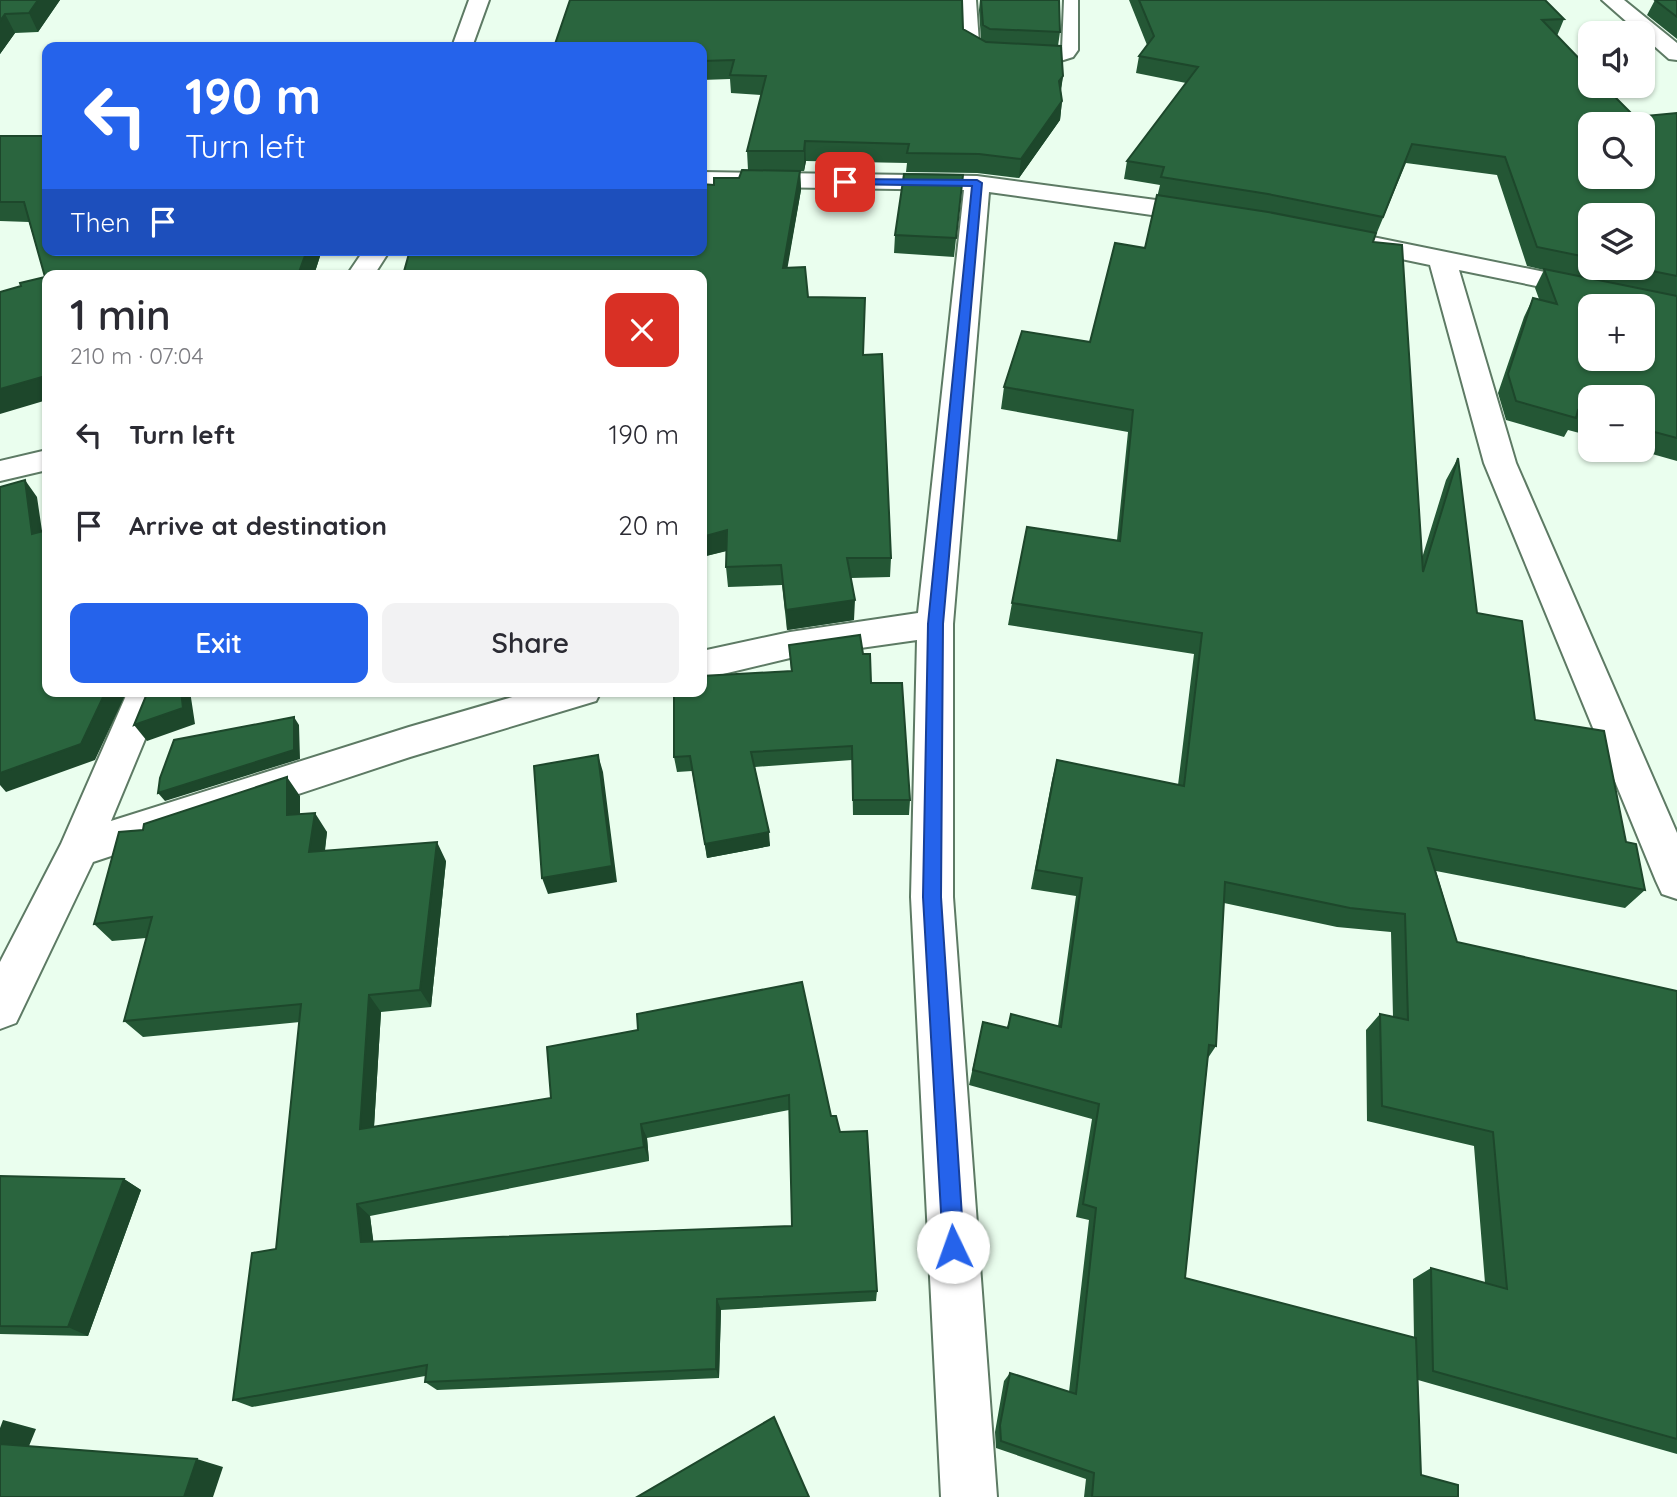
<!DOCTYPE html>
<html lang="en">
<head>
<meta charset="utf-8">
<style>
	:root { --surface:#fff; --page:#f2f2f3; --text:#2b2b33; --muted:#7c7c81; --accent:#2563eb }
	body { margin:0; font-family:Quicksand,sans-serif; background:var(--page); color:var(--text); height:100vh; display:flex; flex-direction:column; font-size:26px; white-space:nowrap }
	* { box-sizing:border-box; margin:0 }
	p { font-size:23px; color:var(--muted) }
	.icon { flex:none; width:38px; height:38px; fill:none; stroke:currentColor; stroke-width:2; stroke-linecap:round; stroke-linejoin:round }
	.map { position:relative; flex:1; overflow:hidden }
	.sheet { position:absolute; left:42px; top:270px; width:665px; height:427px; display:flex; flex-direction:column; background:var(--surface); border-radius:14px; box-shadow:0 2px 5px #0004 }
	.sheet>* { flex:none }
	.top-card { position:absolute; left:42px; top:42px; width:665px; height:214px; border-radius:14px; box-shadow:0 2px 5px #0004; background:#2563eb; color:#fff; overflow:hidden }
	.fabs { position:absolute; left:1578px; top:21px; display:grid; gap:14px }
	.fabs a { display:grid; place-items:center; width:77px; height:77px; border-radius:14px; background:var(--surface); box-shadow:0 2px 5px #0004; font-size:35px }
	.pin { position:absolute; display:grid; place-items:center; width:60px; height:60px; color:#fff; margin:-30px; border-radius:14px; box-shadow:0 4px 10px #0006 }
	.me { position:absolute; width:77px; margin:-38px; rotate:357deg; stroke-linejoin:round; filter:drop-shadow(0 0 5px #0008) }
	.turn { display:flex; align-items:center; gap:24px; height:147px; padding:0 28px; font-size:32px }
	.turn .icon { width:91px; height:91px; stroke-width:2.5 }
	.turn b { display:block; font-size:49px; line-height:60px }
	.then { display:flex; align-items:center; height:66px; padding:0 28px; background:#0003; gap:14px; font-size:26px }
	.round { display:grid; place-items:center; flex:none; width:74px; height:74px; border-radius:14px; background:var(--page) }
	.summary { display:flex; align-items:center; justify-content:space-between; height:119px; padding:0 28px }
	h1 { font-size:42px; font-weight:600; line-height:52px }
	.button { display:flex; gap:14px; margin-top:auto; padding:14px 28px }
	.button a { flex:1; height:80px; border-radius:14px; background:var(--accent); color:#fff; font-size:28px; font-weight:600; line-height:80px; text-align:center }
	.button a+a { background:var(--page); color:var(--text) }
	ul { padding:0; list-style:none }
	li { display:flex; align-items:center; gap:21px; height:91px; padding:0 28px }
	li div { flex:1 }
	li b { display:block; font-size:26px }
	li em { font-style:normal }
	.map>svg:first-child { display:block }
</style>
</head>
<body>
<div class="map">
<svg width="1677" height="1497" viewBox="0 0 1677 1497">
	<rect width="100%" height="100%" fill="#eafeee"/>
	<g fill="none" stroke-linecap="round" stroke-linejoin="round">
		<defs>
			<path id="lane" d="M 962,0 L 976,0 L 979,43 L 988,49 L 1056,52 L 1062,50 L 1064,0 L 1078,0 L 1078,50 L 1073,57 L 1057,62 L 984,58 L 963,45 Z"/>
			<path id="street" d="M 469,0 L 489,0 L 472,47 L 452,47 Z
				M 1602,0 L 1624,0 L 1677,43 L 1677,60 L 1669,59 Z
				M 702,172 L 977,176 L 1208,207 L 1217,210 L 1221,215 L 1217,220 L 1208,223 L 989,192 L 953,624 L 953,897 L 997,1497 L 941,1497 L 911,897 L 917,640 L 790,658 L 702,679 L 702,651 L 790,632 L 918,613 L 964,190 L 702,186 Z
				M 1353,233 L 1677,299 L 1677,315 L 1459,270 L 1516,463 L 1677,833 L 1677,899 L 1662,894 L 1656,881 L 1484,463 L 1430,265 L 1344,247 L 1340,241 L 1344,235 Z
				M 364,250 L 390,250 L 374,275 L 347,275 Z
				M 47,450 L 47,470 L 0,481 L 0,461 Z
				M 128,691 L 165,691 L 111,821 L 409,727 L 533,691 L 601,691 L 596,701 L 410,757 L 93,862 L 16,1023 L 0,1029 L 0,962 L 61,844 Z"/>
		</defs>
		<use href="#lane" stroke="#5d7a64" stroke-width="4"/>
		<use href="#street" stroke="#5d7a64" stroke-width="4"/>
		<use href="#lane" fill="#fff" fill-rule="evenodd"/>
		<use href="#street" fill="#fff" fill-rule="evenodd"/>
	</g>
	<path fill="#245735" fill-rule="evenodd" d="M 0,0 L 60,0 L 38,32 L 15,33 L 0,54 Z
		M 980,0 L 1059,0 L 1060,32 L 1058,46 L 1063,76 L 1061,91 L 1062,101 L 1060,120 L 1019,178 L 977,173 L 906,172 L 907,163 L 806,161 L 804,171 L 800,171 L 801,190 L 787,267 L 808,297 L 864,355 L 891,558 L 890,577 L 851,578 L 854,620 L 787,630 L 782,585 L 728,587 L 726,567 L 727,551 L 702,557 L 702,275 L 714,185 L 739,178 L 748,170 L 747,151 L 761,95 L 731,93 L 730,79 L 702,80 L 702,47 L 963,29 L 981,40 L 979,10 Z
		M 1129,0 L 1545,0 L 1564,19 L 1557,36 L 1635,117 L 1677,113 L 1677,461 L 1638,450 L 1643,450 L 1643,397 L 1591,397 L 1591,436 L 1568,430 L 1564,437 L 1506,420 L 1498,393 L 1524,317 L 1533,298 L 1539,299 L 1535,288 L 1544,270 L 1527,266 L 1497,175 L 1406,163 L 1373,242 L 1422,558 L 1446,480 L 1458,458 L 1477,613 L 1535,720 L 1626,842 L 1645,890 L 1625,908 L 1436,871 L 1457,942 L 1677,991 L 1677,1454 L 1418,1380 L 1421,1475 L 1458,1497 L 1084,1497 L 1086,1479 L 996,1448 L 995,1432 L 1004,1381 L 1010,1373 L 1069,1392 L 1089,1220 L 1076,1217 L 1092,1119 L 969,1085 L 983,1022 L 1007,1028 L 1011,1014 L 1058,1026 L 1076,896 L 1031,889 L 1052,780 L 1057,760 L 1178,785 L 1194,654 L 1008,625 L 1012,603 L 1117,540 L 1128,432 L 1001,409 L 1004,387 L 1090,342 L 1145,248 L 1160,185 L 1124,179 L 1127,161 L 1186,83 L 1136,73 L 1139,56 L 1147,45 ZM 1591,215 L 1643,268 L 1591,268 ZM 1224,903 L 1337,927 L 1391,932 L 1393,1017 L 1380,1014 L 1366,1030 L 1367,1121 L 1474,1146 L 1485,1283 L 1431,1268 L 1413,1279 L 1414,1338 L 1185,1278 L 1208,1058 L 1216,1046 Z
		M 1655,0 L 1677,0 L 1677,39 L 1647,15 Z
		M 0,136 L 47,250 L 322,250 L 314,275 L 47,400 L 21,286 L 45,277 L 29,222 L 0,221 Z
		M 963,175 L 954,257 L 894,253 L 895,235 Z
		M 789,645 L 863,654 L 871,683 L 910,800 L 909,815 L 853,815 L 852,760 L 755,767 L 770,846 L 707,858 L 692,771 L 677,772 L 674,757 L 791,671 Z
		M 300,796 L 300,814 L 327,832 L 325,851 L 446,861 L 431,1007 L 381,1012 L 374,1127 L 551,1098 L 638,1030 L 637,1014 L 831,1116 L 877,1291 L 876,1301 L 721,1310 L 719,1378 L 437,1390 L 425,1382 L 425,1376 L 252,1407 L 233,1400 L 276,1249 L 300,1022 L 143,1037 L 124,1021 L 146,938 L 112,941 L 94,924 L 143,830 ZM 789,1110 L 792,1226 L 373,1241 L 370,1216 L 649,1161 L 647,1138 Z
		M 0,1176 L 124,1179 L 141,1190 L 88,1336 L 0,1334 Z"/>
	<path fill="#1d472b" d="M 38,0 L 60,0 L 38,32 L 29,13 Z
		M 5,14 L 15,33 L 0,54 L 0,21 Z
		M 1063,76 L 1060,94 L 1059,81 Z
		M 1062,101 L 1060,120 L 1019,178 L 1021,159 Z
		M 805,141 L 806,161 L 804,171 L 804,151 Z
		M 800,171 L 801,190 L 784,288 L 783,268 Z
		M 307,250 L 322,250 L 314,275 L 298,275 Z
		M 42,377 L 47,385 L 47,400 L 0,414 L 0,389 Z
		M 25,480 L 37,497 L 45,551 L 32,534 Z
		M 727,530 L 729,550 L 702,557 L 702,537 Z
		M 855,600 L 854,620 L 787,630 L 786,610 Z
		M 106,691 L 127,691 L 95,760 L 6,792 L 0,785 L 0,773 Z
		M 181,691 L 190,691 L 195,724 L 147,741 L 134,725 Z
		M 294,717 L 299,725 L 300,759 L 165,801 L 158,793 Z
		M 598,755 L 603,772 L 617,882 L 548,894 L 542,878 Z
		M 287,777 L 300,796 L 300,834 L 287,815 Z
		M 315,813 L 327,832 L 322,871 L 309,852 Z
		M 769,832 L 770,846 L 707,858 L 705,844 Z
		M 437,842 L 446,861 L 431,1007 L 420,990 Z
		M 369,995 L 381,1012 L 373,1143 L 360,1129 Z
		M 641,1124 L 647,1138 L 649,1161 L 644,1147 Z
		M 124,1179 L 141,1190 L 88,1336 L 68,1327 Z
		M 357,1204 L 370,1216 L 375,1253 L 361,1242 Z
		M 717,1299 L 721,1310 L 719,1378 L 716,1369 Z
		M 3,1420 L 36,1429 L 27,1451 L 0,1445 L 0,1428 Z
		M 197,1459 L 223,1467 L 213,1497 L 184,1497 Z"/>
	<path fill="#2a653e" stroke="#1d472b" stroke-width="2" fill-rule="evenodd" d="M 0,0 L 38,0 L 29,13 L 5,14 L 0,21 Z
		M 570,0 L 962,0 L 963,29 L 986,42 L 1061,46 L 1063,76 L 1059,81 L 1062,101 L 1021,159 L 979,154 L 907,153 L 909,144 L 805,141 L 804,151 L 747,151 L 766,76 L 730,75 L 734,60 L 702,61 L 702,47 L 554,47 Z
		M 981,0 L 1059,0 L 1060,32 L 990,29 L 983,25 Z
		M 1139,0 L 1545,0 L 1564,19 L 1542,20 L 1591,71 L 1591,86 L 1604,86 L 1635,117 L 1677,113 L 1677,276 L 1637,268 L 1643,268 L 1643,215 L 1591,215 L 1591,258 L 1537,247 L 1505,157 L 1412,144 L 1383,217 L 1268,194 L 1161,177 L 1164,167 L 1127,161 L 1198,67 L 1139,56 L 1154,36 ZM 1591,124 L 1643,124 L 1643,177 L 1591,177 Z
		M 1655,0 L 1677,0 L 1677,17 Z
		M 0,136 L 47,136 L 47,250 L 307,250 L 298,275 L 47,275 L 47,385 L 44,386 L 42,377 L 0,389 L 0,292 L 21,286 L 20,283 L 45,277 L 24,202 L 0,202 Z
		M 742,170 L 800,171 L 783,268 L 805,267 L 808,297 L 865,298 L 863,355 L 882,354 L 891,558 L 847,558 L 855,600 L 786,610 L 781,565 L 726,567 L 727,530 L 702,537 L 702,275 L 403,275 L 410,250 L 702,250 L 702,184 L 714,185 L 714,178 L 739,178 Z
		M 904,174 L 963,175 L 956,238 L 895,235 Z
		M 1157,195 L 1268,212 L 1376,233 L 1373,242 L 1402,245 L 1423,572 L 1458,458 L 1477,613 L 1522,621 L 1535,720 L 1604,731 L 1626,842 L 1636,844 L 1645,890 L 1428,848 L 1457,942 L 1677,991 L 1677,1439 L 1433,1371 L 1431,1268 L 1507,1289 L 1493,1132 L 1382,1106 L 1380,1014 L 1408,1020 L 1405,914 L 1350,908 L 1225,882 L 1216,1046 L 1209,1045 L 1185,1278 L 1416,1338 L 1421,1475 L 1458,1485 L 1458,1497 L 1092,1497 L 1094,1473 L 1001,1441 L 1000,1425 L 1010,1373 L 1076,1394 L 1096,1208 L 1083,1204 L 1099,1104 L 973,1070 L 983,1022 L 1008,1028 L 1011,1014 L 1061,1027 L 1082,878 L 1036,870 L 1057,760 L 1184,786 L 1202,633 L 1012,603 L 1027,527 L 1120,541 L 1133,410 L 1004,387 L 1022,331 L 1090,342 L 1115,243 L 1145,248 Z
		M 1544,269 L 1677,296 L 1677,438 L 1643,429 L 1643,397 L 1591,397 L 1591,414 L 1578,410 L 1576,418 L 1516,401 L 1508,374 L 1533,298 L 1557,304 ZM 1591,306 L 1643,306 L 1643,359 L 1591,359 Z
		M 25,480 L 32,534 L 47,530 L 47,691 L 106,691 L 81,744 L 0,773 L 0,487 Z
		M 860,635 L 863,654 L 870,654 L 871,683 L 902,683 L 910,800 L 853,800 L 852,746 L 751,752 L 769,832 L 705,844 L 690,756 L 674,757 L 674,691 L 702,691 L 702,676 L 792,671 L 789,645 Z
		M 148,691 L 181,691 L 183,708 L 134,725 Z
		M 294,717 L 294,750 L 158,793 L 160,778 L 174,740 Z
		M 598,755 L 612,866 L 542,878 L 534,766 Z
		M 287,777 L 287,815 L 315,813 L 309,852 L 437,842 L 420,990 L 369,995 L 360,1129 L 551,1098 L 547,1047 L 638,1030 L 637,1014 L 802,982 L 831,1116 L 836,1116 L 840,1132 L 867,1131 L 877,1291 L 717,1299 L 716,1369 L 425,1382 L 427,1365 L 233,1400 L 252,1253 L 276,1249 L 301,1004 L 124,1021 L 152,917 L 94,924 L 119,832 L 143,830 L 144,824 ZM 789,1095 L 792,1226 L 361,1242 L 357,1204 L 644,1147 L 641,1124 Z
		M 0,1176 L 124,1179 L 68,1327 L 0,1326 Z
		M 774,1417 L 809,1497 L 637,1497 Z
		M 0,1444 L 197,1459 L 184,1497 L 0,1497 Z"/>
	<path fill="#2563eb" stroke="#184099" stroke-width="2" d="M 845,179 L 977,180 L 982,183 L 943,624 L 941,897 L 964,1247 L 961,1254 L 953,1257 L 946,1254 L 943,1247 L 923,897 L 928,624 L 972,186 L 841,184 L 840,182 Z"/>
</svg>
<div class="fabs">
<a><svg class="icon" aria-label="sound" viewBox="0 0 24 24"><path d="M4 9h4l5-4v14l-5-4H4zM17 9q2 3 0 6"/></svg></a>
<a><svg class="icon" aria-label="search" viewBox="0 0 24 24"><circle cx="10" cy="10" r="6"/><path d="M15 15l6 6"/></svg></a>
<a><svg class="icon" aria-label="layers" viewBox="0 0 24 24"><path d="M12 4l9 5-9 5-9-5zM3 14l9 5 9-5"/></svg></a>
<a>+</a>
<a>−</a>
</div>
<div class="pin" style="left:845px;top:182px;background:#d93025"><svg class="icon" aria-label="arrive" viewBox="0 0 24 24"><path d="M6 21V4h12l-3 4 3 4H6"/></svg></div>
<svg class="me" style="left:953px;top:1247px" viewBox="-20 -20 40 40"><circle r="19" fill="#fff"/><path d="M0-13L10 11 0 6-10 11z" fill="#2563eb"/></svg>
<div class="top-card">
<div class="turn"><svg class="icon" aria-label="left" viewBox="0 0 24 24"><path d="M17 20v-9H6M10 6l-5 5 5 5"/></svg><div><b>190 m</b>Turn left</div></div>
<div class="then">Then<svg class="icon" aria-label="arrive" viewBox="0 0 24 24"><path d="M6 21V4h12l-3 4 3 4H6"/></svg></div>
</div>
<section class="sheet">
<div class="summary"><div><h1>1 min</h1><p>210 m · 07:04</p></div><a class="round" style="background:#d93025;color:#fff"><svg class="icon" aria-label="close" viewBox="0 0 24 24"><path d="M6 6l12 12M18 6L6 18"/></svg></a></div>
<ul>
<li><svg class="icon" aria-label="left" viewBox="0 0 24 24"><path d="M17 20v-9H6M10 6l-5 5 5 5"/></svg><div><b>Turn left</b></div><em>190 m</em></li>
<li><svg class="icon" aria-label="arrive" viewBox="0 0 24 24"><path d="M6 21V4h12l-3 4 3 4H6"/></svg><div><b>Arrive at destination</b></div><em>20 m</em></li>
</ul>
<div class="button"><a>Exit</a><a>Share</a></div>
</section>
</div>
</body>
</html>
